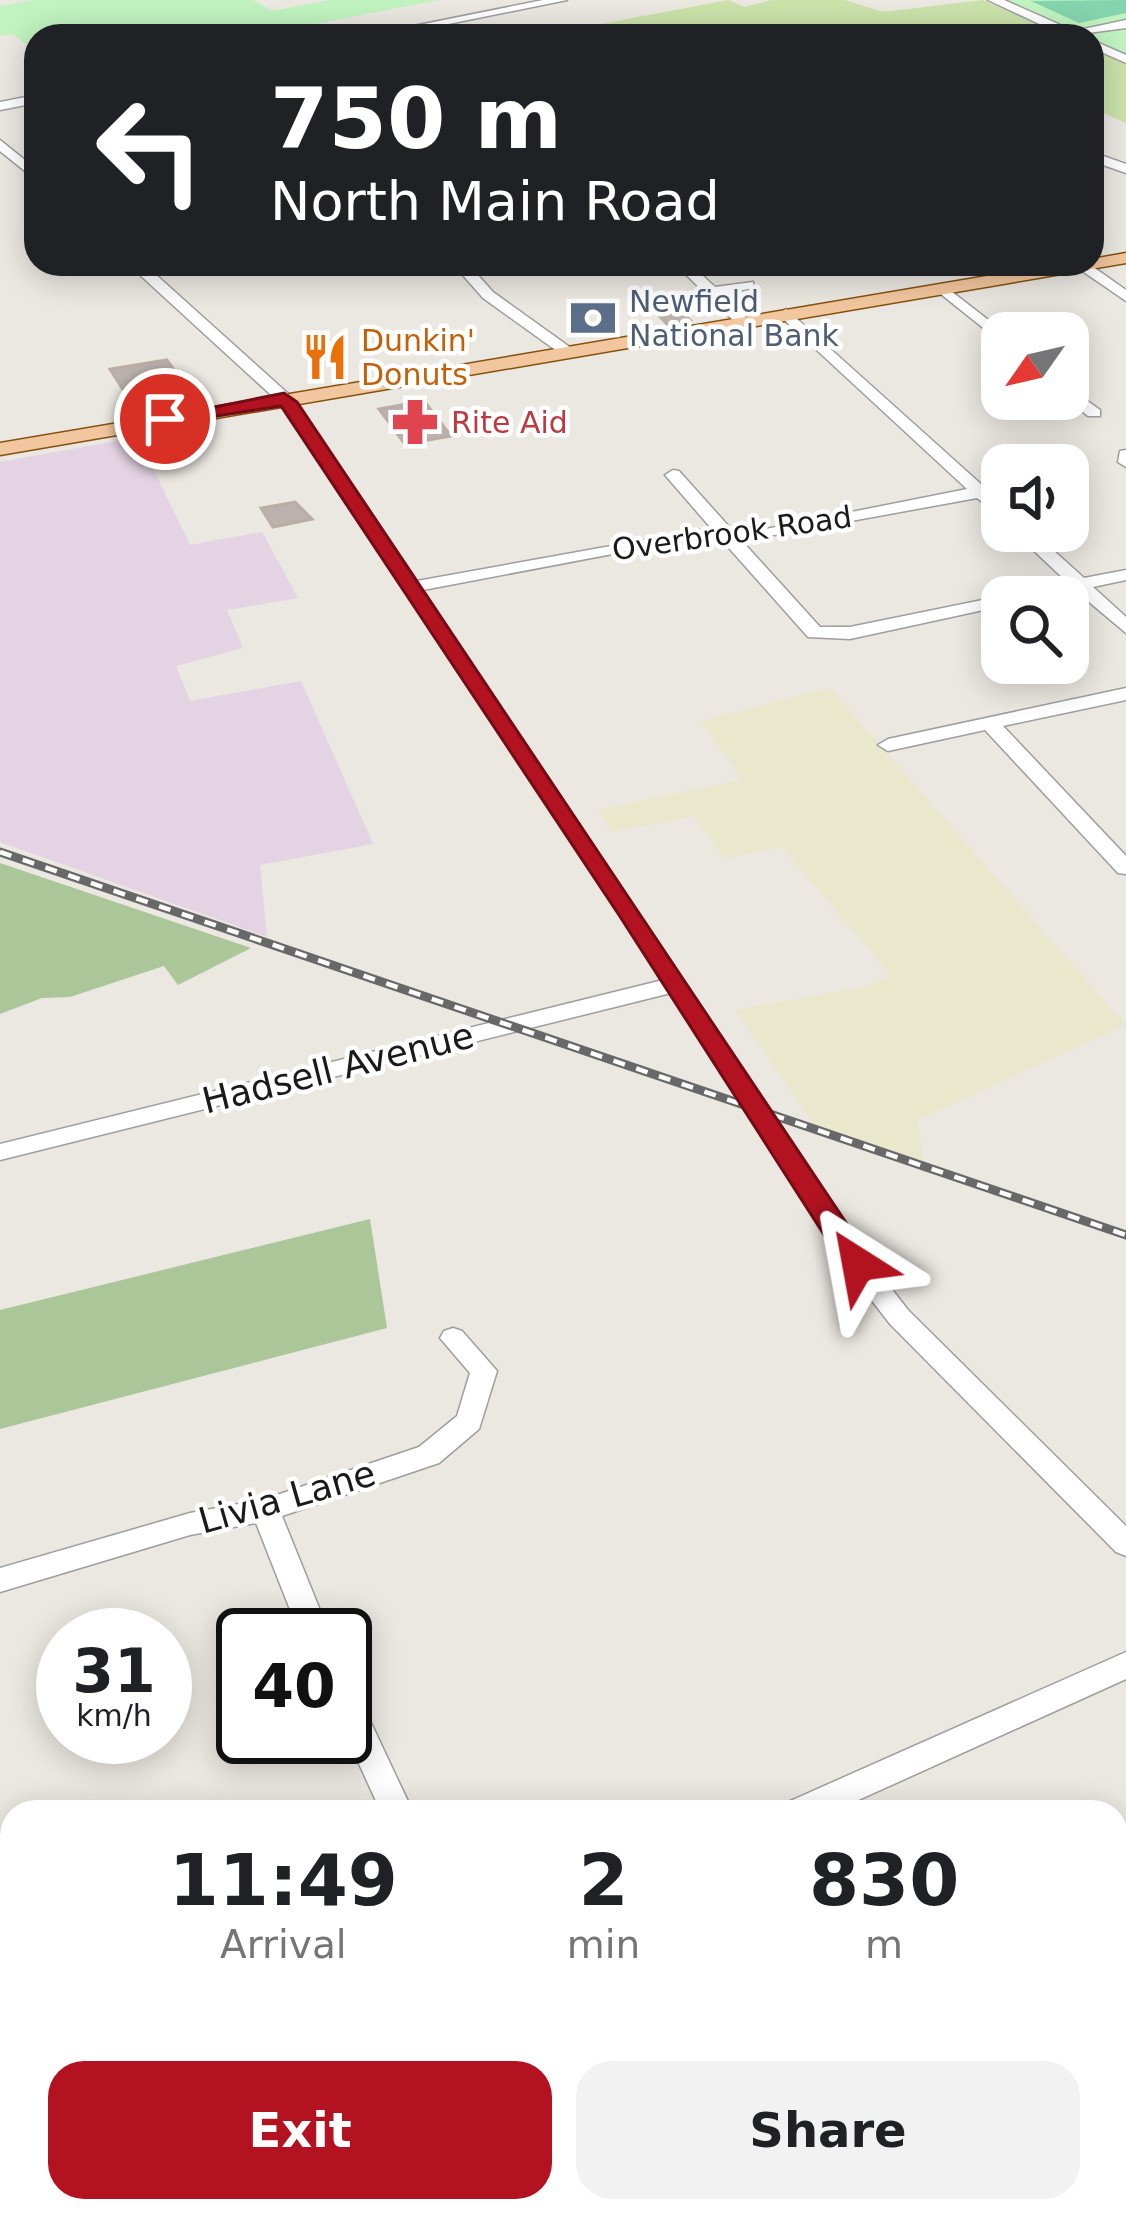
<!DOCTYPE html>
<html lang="en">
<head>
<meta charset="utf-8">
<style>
	:root { --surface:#fff; --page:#f2f2f2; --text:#202124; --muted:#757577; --accent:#b31220 }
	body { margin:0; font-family:"DejaVu Sans",sans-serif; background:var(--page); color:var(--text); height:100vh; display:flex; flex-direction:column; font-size:45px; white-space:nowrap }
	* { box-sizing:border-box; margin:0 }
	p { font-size:39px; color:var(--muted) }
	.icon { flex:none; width:66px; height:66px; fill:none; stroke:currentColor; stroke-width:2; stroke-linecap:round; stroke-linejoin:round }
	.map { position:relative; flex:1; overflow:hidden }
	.panel { position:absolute; left:0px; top:1800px; width:1128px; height:423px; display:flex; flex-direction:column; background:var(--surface); border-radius:36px 36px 0 0; box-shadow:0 6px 30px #0003 }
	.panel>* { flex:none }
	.banner { position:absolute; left:24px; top:24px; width:1080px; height:252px; border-radius:36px; box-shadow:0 6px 30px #0003; background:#202124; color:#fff; overflow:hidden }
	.needle { width:78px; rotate:236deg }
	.buttons { position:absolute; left:981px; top:312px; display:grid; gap:24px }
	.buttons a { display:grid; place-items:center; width:108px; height:108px; border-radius:24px; background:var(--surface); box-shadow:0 6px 30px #0003; font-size:60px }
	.speed { position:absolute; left:36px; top:1608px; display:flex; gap:24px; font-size:60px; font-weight:700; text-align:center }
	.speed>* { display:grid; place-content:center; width:156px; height:156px; border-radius:50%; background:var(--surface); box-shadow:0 6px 30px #0003; line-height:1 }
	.speed small { font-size:30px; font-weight:400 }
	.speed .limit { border:6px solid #111; border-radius:18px; background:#fff; color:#111 }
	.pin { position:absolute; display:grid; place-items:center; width:102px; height:102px; color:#fff; margin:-51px; border:6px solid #fff; border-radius:50%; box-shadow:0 3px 12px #0007 }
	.me { position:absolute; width:132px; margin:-66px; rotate:326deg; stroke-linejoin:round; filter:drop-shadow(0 0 9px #0008) }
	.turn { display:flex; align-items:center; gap:42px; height:252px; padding:0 48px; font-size:54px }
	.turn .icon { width:156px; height:156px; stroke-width:2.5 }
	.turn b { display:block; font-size:84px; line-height:102px }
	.eta { display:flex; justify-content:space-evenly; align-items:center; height:204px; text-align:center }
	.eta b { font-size:72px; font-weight:600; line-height:84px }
	.cta { display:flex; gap:24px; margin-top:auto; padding:24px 48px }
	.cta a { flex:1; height:138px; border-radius:36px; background:var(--accent); color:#fff; font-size:48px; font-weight:600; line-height:138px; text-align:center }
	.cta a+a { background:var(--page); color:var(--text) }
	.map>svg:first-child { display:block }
</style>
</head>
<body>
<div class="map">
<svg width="1126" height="2221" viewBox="0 0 1126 2221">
	<rect width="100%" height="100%" fill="#ebe7e1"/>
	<path fill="#e4d3e2" d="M 138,437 L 190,545 L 262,532 L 298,598 L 227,610 L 243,648 L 176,666 L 190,701 L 301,681 L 373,844 L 260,865 L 267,937 L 0,842 L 0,462 Z"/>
	<path fill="#e9e8cd" d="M 830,688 L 1126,1025 L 918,1120 L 923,1162 L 814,1125 L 735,1010 L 865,987 L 891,976 L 782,847 L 725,859 L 694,816 L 612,832 L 597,810 L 742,780 L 701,721 Z"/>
	<path fill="#cbe2aa" d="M 728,0 L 745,7 L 771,0 L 845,0 L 883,12 L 983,0 L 1063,36 L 538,36 Z
		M 1092,49 L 1126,64 L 1126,123 L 1092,108 Z"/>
	<path fill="#abc799" d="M 0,863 L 251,948 L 178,985 L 164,966 L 70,997 L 42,998 L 0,1014 Z
		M 370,1219 L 387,1328 L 0,1429 L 0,1310 Z"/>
	<path fill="#c0f3c0" d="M 32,0 L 253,0 L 272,11 L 329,0 L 439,0 L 253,36 L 36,36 L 36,52 L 13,34 L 0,36 L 0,6 Z
		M 1001,0 L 1126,0 L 1126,55 Z"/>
	<path fill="#85d4ae" d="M 1126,0 L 1126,13 L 1079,23 L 1031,1 Z"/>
	<path fill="#bbb2ae" stroke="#bbaca5" stroke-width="3" d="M 665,295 L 690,320 L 667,324 L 643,299 Z
		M 167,360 L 186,387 L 128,397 L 110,369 Z
		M 424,401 L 451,436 L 405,444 L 379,409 Z
		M 295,502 L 312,519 L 273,527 L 261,508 Z"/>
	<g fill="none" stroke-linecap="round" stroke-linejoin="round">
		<defs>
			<path id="minor" d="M 543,0 L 567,0 L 389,36 L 364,36 Z
				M 988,0 L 1004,0 L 1074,31 L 1126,20 L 1126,28 L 1065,36 Z
				M 1092,40 L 1126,55 L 1126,63 L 1092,48 Z
				M 36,95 L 36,103 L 0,110 L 0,102 Z
				M 0,140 L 36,169 L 36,180 L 0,151 Z
				M 1092,152 L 1126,164 L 1126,173 L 1092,161 Z
				M 128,264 L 144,264 L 294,399 L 417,581 L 711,528 L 665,475 L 673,470 L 679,471 L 732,530 L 751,532 L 967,489 L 781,317 L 778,314 L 786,309 L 1002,503 L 1002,517 L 977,498 L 742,541 L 820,627 L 850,627 L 1002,596 L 1008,597 L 1002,597 L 1002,606 L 850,639 L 808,637 L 721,539 L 702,537 L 423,590 L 867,1257 L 908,1310 L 1126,1526 L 1126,1556 L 1116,1552 L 890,1324 L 849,1271 L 671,993 L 0,1160 L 0,1144 L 663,980 L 282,405 Z
				M 453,264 L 468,264 L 493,292 L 571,348 L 571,354 L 561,354 L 483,298 Z
				M 675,264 L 690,264 L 715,287 L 753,282 L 753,288 L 723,294 L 748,319 L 748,325 L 738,325 Z
				M 1072,264 L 1089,264 L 1126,290 L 1126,301 Z
				M 942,284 L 1005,333 L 1002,333 L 1002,343 L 937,291 L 937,285 Z
				M 1068,387 L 1100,410 L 1100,416 L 1088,416 L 1067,399 Z
				M 1126,450 L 1126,467 L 1118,462 L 1120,451 Z
				M 1013,531 L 1032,531 L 1084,578 L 1126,570 L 1126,580 L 1093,587 L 1126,617 L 1126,633 L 1076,591 L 1047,597 L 1012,597 L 1015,593 L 1067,582 Z
				M 1126,688 L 1126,700 L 1003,726 L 1126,856 L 1126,874 L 1118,873 L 985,730 L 888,751 L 878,745 L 888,739 Z
				M 453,1328 L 462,1331 L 497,1371 L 479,1429 L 439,1463 L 282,1516 L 330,1635 L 300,1635 L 256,1523 L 190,1535 L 0,1592 L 0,1568 L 190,1513 L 265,1499 L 419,1447 L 457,1416 L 470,1373 L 440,1338 L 444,1331 Z
				M 1126,1652 L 1126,1679 L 832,1812 L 783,1812 L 788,1802 Z
				M 345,1687 L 356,1691 L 413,1812 L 381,1812 L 345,1733 Z
				M 12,2147 L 12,2183 L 0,2188 L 0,2152 Z
				M 254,2211 L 290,2211 L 294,2221 L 258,2221 Z"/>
			<path id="major" d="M 1126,253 L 1126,263 L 0,455 L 0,443 L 1058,264 L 1092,264 L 1092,259 Z"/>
		</defs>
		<use href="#minor" stroke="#9e9e9e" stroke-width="3"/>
		<use href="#major" stroke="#84510d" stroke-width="3"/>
		<use href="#minor" fill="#fff" fill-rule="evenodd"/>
		<use href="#major" fill="#f2c69e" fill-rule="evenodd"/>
		<defs>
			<path id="rail" d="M 0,852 L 1126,1235"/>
		</defs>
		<use href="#rail" stroke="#686868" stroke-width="9"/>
		<use href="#rail" stroke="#fff" stroke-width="4.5" stroke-dasharray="12" stroke-linecap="butt"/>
	</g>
	<path fill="#b31220" stroke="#740c15" stroke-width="3" d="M 284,393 L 297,402 L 869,1257 L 873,1264 L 869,1272 L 848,1272 L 619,915 L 281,406 L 165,424 L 156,419 Z"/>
	<defs>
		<symbol id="bank-bare" viewBox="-9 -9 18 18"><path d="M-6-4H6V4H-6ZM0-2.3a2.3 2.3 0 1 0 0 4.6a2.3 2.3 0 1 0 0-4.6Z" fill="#5c6f8a" stroke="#fff" stroke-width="2.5" paint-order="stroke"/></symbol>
		<symbol id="restaurant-bare" viewBox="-9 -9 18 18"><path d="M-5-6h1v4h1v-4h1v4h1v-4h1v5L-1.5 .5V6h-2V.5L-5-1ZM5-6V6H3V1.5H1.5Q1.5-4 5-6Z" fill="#e8710a" stroke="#fff" stroke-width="2.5" paint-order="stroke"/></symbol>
		<symbol id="pharmacy-bare" viewBox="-9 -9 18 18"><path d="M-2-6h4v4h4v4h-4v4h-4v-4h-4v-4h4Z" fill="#e0444e" stroke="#fff" stroke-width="2.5" paint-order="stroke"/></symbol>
	</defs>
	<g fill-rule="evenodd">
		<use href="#bank-bare" x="560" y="285" width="66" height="66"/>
		<use href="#restaurant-bare" x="292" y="324" width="66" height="66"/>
		<use href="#pharmacy-bare" x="382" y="389" width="66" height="66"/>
	</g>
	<g text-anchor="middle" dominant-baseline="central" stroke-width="9" stroke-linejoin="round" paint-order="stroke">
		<g font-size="30" fill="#4e5e75" stroke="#fff" text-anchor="start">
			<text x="629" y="301">Newfield<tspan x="629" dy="34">National Bank</tspan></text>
		</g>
		<g font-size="30" fill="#c56008" stroke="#fff" text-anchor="start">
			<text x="361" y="340">Dunkin'<tspan x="361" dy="34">Donuts</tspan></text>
		</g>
		<g font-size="30" fill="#be3a42" stroke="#fff" text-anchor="start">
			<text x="451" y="422">Rite Aid</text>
		</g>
		<g font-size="30" fill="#1a1a1a" stroke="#fff">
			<text transform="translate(732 533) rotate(-8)">Overbrook Road</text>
		</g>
		<g font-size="36" fill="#1a1a1a" stroke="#fff">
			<text transform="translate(338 1068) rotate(-14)">Hadsell Avenue</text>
			<text transform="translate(287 1497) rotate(-16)">Livia Lane</text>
		</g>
	</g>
</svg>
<div class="buttons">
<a><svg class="needle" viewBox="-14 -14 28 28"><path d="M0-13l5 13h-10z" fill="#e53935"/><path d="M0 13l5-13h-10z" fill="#757577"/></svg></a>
<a><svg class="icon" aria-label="sound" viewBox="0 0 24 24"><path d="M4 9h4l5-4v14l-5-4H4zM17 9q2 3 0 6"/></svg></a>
<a><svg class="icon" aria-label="search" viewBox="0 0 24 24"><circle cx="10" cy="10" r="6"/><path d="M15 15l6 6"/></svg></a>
</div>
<div class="speed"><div>31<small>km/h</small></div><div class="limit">40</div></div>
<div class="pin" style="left:165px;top:419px;background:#d93025"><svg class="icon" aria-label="arrive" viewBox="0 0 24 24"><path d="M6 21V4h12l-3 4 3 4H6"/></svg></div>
<svg class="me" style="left:858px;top:1264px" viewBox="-20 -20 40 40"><path d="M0-17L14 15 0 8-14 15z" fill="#b31220" stroke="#fff" stroke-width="4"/></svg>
<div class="banner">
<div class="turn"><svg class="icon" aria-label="left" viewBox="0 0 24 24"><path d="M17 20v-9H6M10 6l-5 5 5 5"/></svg><div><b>750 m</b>North Main Road</div></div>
</div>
<section class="panel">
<div class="eta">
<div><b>11:49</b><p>Arrival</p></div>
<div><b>2</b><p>min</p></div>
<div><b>830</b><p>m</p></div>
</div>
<div class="cta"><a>Exit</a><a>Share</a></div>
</section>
</div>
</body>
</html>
